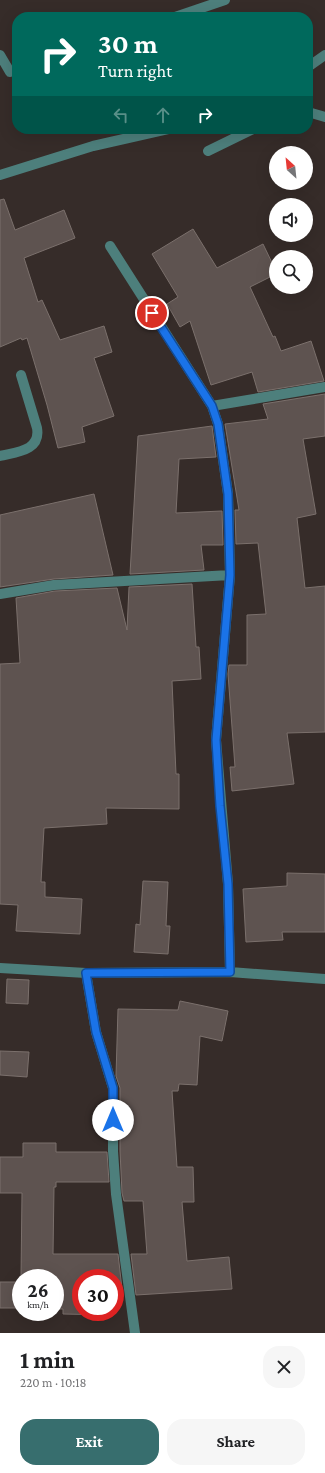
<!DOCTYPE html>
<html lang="en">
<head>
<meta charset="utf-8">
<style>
	:root { --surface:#fff; --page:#f6f6f6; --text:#202124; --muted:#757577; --accent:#376e6e }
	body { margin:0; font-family:"Crimson Pro",serif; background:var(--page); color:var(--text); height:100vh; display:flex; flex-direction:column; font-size:15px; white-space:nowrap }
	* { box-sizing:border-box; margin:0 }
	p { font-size:13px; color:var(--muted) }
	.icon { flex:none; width:22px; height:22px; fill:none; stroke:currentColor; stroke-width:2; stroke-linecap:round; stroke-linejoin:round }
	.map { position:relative; height:1333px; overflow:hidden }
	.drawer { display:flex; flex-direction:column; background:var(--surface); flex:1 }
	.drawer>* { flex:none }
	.hud { position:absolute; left:12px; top:12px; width:301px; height:122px; border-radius:16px; box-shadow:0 4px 16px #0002; background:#00695c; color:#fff; overflow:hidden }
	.needle { width:26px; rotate:333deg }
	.controls { position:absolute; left:269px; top:146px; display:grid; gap:8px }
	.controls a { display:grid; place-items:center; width:44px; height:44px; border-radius:50%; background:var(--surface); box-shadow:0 4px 16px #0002; font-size:20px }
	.speed { position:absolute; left:12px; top:1269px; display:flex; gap:8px; font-size:20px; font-weight:700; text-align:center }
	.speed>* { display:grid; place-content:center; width:52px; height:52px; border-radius:50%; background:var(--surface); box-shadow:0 4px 16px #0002; line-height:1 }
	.speed small { font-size:10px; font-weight:400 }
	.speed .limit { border:6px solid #d22; background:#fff; color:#111 }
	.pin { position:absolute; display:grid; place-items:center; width:34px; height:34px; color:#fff; margin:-17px; border:2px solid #fff; border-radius:50%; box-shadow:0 1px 4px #0007 }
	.me { position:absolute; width:44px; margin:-22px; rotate:0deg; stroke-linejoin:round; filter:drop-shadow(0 0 3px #0008) }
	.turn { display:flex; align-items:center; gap:14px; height:84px; padding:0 20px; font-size:18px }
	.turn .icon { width:52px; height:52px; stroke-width:2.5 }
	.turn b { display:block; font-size:28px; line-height:34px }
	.lanes { display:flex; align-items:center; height:38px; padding:0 20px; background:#0003; justify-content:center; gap:20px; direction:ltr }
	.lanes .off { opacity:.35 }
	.round { display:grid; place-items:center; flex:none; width:42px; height:42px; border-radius:16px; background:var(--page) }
	.headline { display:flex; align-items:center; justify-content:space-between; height:68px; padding:0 20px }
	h1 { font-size:24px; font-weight:700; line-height:30px }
	.action { display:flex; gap:8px; margin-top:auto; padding:8px 20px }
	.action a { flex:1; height:46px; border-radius:16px; background:var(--accent); color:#fff; font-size:16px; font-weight:700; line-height:46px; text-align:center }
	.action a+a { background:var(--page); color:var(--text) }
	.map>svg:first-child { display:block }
</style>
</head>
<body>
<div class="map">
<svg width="325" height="1333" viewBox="0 0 325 1333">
	<rect width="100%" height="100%" fill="#362c29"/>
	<path fill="#5e5350" stroke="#7b706c" d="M 4,199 L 15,230 L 64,210 L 75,238 L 24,258 L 38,302 L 42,300 L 60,340 L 104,326 L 112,352 L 94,358 L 114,416 L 82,427 L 85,442 L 58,448 L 47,405 L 27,338 L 22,340 L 21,338 L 0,347 L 0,200 Z
		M 193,229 L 217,268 L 263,244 L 276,271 L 276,274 L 250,287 L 273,337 L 275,336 L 281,351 L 311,341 L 324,381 L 258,392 L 252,372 L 211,385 L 190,321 L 180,327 L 167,304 L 178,297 L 152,254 Z
		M 325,394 L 325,436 L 303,439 L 316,514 L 297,518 L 305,588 L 325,586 L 325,732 L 287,733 L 294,784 L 232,791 L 230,767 L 235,767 L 228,674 L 229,665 L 247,665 L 247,615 L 266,614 L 258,543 L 236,544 L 235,510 L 239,510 L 225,424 L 268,419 L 263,404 Z
		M 212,426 L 216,457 L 179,459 L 176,513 L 222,511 L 223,545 L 201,545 L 204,570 L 130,574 L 138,436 Z
		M 94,494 L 113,575 L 54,579 L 0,587 L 0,515 Z
		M 192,584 L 196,647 L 199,647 L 201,679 L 172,681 L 176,774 L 179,774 L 179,809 L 106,808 L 107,824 L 44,828 L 41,882 L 45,882 L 45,897 L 82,899 L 80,934 L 16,931 L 18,905 L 0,904 L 0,664 L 20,663 L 16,598 L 55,591 L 117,588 L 127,630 L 129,587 Z
		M 287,873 L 325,874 L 325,932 L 282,932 L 283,940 L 246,942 L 243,889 L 287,886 Z
		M 143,881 L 168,882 L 166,926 L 170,926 L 168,954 L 134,952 L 136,924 L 140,925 Z
		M 7,979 L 29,980 L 28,1004 L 6,1003 Z
		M 180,1001 L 228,1011 L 222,1041 L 200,1036 L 197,1085 L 179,1084 L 178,1091 L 172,1091 L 177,1167 L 193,1167 L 194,1202 L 182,1202 L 187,1261 L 229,1257 L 232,1289 L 136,1295 L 131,1254 L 147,1254 L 143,1201 L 124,1201 L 122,1193 L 120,1151 L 120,1088 L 116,1076 L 118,1009 L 178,1010 Z
		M 0,1051 L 29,1052 L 27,1077 L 0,1075 Z
		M 23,1143 L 56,1143 L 56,1152 L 107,1152 L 109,1182 L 56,1182 L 56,1187 L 54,1187 L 53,1254 L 118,1254 L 123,1297 L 115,1297 L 115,1278 L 81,1278 L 81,1312 L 109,1312 L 109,1315 L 63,1314 L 63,1309 L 55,1309 L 55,1278 L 21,1278 L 22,1193 L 0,1193 L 0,1157 L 23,1157 Z
		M 0,1282 L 21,1282 L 21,1308 L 0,1308 Z"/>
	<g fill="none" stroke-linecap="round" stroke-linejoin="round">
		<path stroke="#4d7f7c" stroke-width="10" d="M 175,17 L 225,0
			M 0,55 L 10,72 L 17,70
			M 308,67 L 325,55
			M 308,112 L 325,117
			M 208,151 L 253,129
			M 0,175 L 93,146 L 168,129
			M 110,246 L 212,406 L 218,424 L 228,494 L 230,575 L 216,740 L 228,884 L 230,972
			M 212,406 L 325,387
			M 0,456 C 16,452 41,451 37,428 L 21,375
			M 0,594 L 54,585 L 230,575
			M 0,968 L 86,973 L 230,972 L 325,979
			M 86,973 L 96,1032 L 113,1088 L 113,1151 L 116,1194 L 135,1333"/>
	</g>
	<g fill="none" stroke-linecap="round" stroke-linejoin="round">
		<defs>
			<path id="route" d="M 113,1120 L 113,1088 L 96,1032 L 86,973 L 230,972 L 228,884 L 220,806 L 216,740 L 230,575 L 228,494 L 218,424 L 212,406 L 152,313"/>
		</defs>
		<use href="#route" stroke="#114b97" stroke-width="10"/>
		<use href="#route" stroke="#1a73e8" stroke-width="7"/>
	</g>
</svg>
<div class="controls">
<a><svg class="needle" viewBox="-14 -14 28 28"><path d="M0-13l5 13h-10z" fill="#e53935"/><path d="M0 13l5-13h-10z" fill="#757577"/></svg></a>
<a><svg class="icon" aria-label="sound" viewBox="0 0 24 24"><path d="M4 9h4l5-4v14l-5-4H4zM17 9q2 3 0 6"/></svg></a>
<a><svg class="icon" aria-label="search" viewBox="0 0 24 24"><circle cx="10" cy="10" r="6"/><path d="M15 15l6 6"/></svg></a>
</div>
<div class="speed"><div>26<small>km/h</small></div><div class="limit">30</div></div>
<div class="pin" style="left:152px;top:313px;background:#d93025"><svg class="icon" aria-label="arrive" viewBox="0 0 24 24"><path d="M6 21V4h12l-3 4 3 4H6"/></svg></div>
<svg class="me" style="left:113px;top:1120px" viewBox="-20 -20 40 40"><circle r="19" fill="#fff"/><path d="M0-13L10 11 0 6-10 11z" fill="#1a73e8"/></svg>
<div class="hud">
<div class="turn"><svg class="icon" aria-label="right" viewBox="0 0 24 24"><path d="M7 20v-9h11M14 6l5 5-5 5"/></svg><div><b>30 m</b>Turn right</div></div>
<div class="lanes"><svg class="icon off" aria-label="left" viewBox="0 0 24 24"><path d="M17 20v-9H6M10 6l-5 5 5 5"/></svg><svg class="icon off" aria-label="ahead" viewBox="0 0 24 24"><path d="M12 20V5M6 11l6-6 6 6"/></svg><svg class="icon" aria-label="right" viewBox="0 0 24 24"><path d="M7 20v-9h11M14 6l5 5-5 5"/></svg></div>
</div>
</div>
<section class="drawer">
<div class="headline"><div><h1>1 min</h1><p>220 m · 10:18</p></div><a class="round"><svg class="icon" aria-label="close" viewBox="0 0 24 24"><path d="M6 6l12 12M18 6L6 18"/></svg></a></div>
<div class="action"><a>Exit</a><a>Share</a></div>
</section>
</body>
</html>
